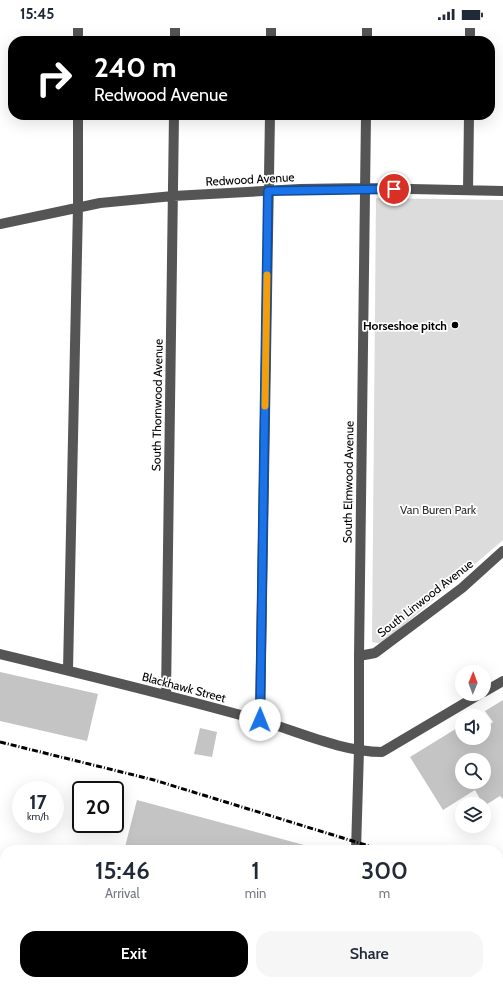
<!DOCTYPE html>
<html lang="en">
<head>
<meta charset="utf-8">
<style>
	:root { --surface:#fff; --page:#f6f6f7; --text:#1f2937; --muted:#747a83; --accent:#000 }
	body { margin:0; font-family:Cabin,sans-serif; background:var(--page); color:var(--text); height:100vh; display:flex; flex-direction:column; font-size:15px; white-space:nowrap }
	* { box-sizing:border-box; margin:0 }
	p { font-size:13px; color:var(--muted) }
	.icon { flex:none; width:22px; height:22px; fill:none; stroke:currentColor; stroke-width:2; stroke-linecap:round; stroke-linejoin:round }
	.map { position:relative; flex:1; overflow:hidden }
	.sheet { position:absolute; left:0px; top:817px; width:503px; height:140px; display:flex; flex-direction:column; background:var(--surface); border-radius:16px 16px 0 0; box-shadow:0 4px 16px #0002 }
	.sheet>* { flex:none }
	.hud { position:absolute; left:8px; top:8px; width:487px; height:84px; border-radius:16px; box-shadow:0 4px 16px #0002; background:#000; color:#fff; overflow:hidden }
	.needle { width:26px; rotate:1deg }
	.buttons { position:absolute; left:455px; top:637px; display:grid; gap:8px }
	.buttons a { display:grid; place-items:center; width:36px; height:36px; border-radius:50%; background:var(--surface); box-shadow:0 4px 16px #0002; font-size:20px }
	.speed { position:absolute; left:12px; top:753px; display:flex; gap:8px; font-size:20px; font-weight:700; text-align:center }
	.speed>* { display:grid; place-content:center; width:52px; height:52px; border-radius:50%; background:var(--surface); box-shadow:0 4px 16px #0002; line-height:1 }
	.speed small { font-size:10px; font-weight:400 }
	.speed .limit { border:2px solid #111; border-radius:6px; background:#fff; color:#111 }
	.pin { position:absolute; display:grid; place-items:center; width:34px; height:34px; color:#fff; margin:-17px; border:2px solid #fff; border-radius:50%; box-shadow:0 1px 4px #0007 }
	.me { position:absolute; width:44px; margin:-22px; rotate:1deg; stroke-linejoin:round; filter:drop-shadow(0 0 3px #0008) }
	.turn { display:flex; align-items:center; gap:14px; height:84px; padding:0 20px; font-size:18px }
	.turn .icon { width:52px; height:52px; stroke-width:2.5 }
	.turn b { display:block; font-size:28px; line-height:34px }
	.eta { display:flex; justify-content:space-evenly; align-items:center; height:68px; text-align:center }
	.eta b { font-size:24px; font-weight:600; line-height:28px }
	.action { display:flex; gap:8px; margin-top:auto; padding:8px 20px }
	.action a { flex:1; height:46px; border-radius:16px; background:var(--accent); color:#fff; font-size:16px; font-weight:600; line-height:46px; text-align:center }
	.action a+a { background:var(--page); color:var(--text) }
	.status { display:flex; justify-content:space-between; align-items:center; height:28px; padding:0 20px; background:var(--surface); direction:ltr }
	.status svg { height:11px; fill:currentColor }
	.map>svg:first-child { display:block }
</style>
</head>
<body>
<div class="status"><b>15:45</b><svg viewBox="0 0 49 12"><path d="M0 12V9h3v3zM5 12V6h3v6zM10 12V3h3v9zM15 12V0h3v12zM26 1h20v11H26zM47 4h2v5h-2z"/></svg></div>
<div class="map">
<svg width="503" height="957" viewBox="0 0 503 957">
	<rect width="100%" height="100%" fill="#fff"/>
	<path fill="#dcdcdc" d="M 376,170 L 503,172 L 503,512 L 382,616 L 372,614 Z"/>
	<path fill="#c4c4c4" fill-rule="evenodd" d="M 0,644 L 98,666 L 87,713 L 0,693 Z
		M 503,672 L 503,771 L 500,768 L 484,778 L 475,762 L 443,782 L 410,729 L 462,697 L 462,710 L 484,710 L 484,700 L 493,694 L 485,683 ZM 462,732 L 484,732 L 484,754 L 462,754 Z
		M 200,700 L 217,704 L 212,729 L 194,726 Z
		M 137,772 L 319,821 L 319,822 L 136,822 L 125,819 Z
		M 503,934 L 503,957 L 467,957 L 475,952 L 498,952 L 498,938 Z"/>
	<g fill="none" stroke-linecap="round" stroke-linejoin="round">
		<path stroke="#555" stroke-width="10" d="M 78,13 L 78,0
			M 175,13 L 175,0
			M 271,13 L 271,0
			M 367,13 L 367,0
			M 470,13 L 470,0
			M 468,162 L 469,87
			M 0,196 L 100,175 L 173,168 L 300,161 L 365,160 L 503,163
			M 0,626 C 87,647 173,668 259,692 C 297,703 342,724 382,724 L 480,666
			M 359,628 L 375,625 L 462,560 L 503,523
			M 68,642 L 78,179 L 78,87
			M 484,664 L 503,653
			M 166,667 L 174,87
			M 260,693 L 270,87
			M 356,822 L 359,722 L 359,628 L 366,87
			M 0,924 L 5,922
			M 329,952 L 332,957
			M 230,957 L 241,952
			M 356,957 L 356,952"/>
		<path stroke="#000" stroke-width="3" stroke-dasharray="6 2 1 2" stroke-linecap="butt" d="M 0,714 L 154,752 L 382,822
			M 498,870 L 503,873"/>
	</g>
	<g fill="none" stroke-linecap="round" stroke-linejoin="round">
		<defs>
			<path id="route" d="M 260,692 L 268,163 L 394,161"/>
		</defs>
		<use href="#route" stroke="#114b97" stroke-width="10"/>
		<use href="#route" stroke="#1a73e8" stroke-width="7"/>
		<path stroke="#f59e0b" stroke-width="7" d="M 265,378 L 267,247"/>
	</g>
	<circle fill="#000" stroke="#fff" stroke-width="1.5" cx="455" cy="297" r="4"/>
	<g text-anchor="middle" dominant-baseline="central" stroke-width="3.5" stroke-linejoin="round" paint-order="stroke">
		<g font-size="12" fill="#000" stroke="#fff">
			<text transform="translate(250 151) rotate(-3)">Redwood Avenue</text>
			<text transform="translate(157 377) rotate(-89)">South Thornwood Avenue</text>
			<text transform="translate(348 454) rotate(-89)">South Elmwood Avenue</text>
			<text transform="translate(425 570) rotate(-38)">South Linwood Avenue</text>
			<text transform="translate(184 659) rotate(15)">Blackhawk Street</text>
		</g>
		<g font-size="12" font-weight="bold" fill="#000" stroke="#fff" text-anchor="end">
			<text x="447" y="297">Horseshoe pitch</text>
		</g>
		<g font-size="12" fill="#333" stroke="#fff">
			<text x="438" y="481">Van Buren Park</text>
		</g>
	</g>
</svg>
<div class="buttons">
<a><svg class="needle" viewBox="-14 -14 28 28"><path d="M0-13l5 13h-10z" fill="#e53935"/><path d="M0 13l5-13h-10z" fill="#747a83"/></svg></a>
<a><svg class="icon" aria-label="sound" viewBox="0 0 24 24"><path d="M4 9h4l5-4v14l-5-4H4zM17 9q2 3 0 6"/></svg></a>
<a><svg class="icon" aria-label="search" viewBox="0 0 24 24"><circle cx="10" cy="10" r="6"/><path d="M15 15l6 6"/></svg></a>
<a><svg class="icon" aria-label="layers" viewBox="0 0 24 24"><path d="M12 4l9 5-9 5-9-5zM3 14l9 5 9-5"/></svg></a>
</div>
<div class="speed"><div>17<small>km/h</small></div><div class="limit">20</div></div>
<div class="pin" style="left:394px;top:161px;background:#d93025"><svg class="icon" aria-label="arrive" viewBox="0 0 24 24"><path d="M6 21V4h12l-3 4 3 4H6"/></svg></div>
<svg class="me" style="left:260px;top:692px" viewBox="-20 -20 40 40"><circle r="19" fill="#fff"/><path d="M0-13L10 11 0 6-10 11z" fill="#1a73e8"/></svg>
<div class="hud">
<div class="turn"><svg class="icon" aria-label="right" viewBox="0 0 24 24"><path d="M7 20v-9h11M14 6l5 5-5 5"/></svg><div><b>240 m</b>Redwood Avenue</div></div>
</div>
<section class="sheet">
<div class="eta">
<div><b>15:46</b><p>Arrival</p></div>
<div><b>1</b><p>min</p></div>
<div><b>300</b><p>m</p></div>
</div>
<div class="action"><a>Exit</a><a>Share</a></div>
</section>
</div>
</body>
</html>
